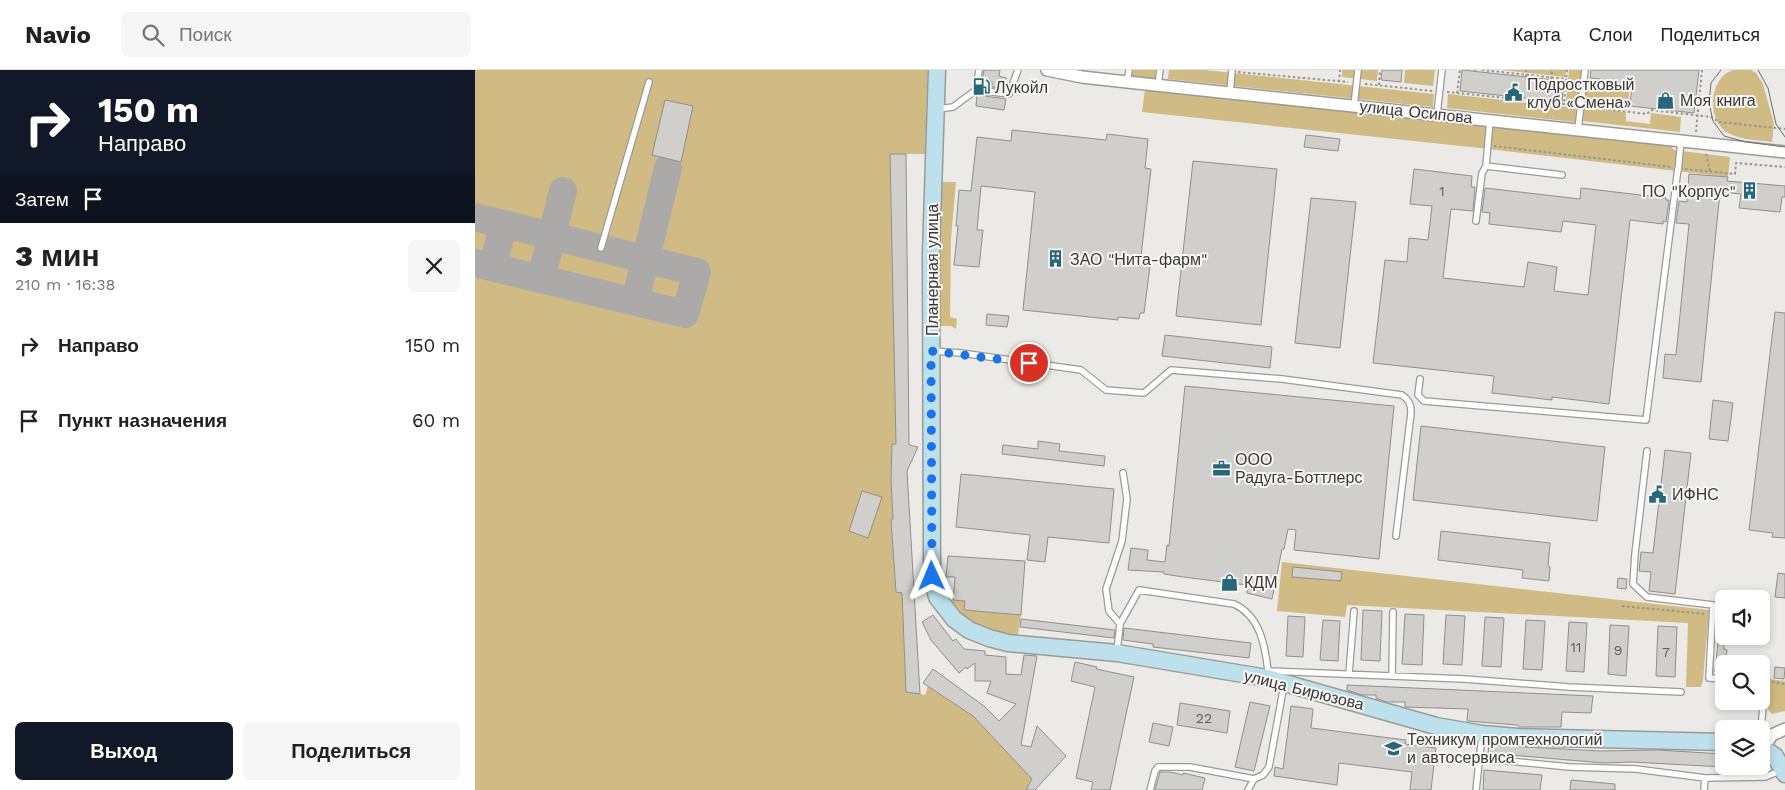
<!DOCTYPE html>
<html lang="ru">
<head>
<meta charset="utf-8">
<style>
	:root { --surface:#fff; --page:#f6f6f6; --text:#202124; --muted:#757577; --line:#e0e0e0; --accent:#111827 }
	body { margin:0; font-family:"Work Sans",sans-serif; background:var(--page); color:var(--text); height:100vh; display:flex; flex-direction:column; font-size:19px; white-space:nowrap }
	* { box-sizing:border-box; margin:0 }
	p { font-size:16px; color:var(--muted) }
	.icon { flex:none; width:28px; height:28px; fill:none; stroke:currentColor; stroke-width:2; stroke-linecap:round; stroke-linejoin:round }
	.map { position:relative; flex:1; overflow:hidden }
	.panel { display:flex; flex-direction:column; background:var(--surface); width:475px }
	.panel>* { flex:none }
	.guide { background:#111827; color:#fff; overflow:hidden }
	.fabs { position:absolute; left:1240px; top:520px; display:grid; gap:10px }
	.fabs a { display:grid; place-items:center; width:55px; height:55px; border-radius:8px; background:var(--surface); box-shadow:0 2px 8px #0003; font-size:25px }
	.pin { position:absolute; display:grid; place-items:center; width:42px; height:42px; color:#fff; margin:-21px; border:2px solid #fff; border-radius:50%; box-shadow:0 1px 5px #0007 }
	.me { position:absolute; width:55px; margin:-28px; rotate:359deg; stroke-linejoin:round; filter:drop-shadow(0 0 4px #0008) }
	.turn { display:flex; align-items:center; gap:18px; height:105px; padding:0 15px; font-size:22px }
	.turn .icon { width:65px; height:65px; stroke-width:2.5 }
	.turn b { display:block; font-size:35px; line-height:42px }
	.then { display:flex; align-items:center; height:48px; padding:0 15px; background:#0003; gap:10px; font-size:19px }
	.round { display:grid; place-items:center; flex:none; width:52px; height:52px; border-radius:8px; background:var(--page) }
	.overview { display:flex; align-items:center; justify-content:space-between; height:85px; padding:0 15px }
	h1 { font-size:30px; font-weight:800; line-height:38px }
	.action { display:flex; gap:10px; margin-top:auto; padding:10px 15px }
	.action a { flex:1; height:58px; border-radius:8px; background:var(--accent); color:#fff; font-size:20px; font-weight:800; line-height:58px; text-align:center }
	.action a+a { background:var(--page); color:var(--text) }
	ul { padding:0; list-style:none }
	li { display:flex; align-items:center; gap:15px; height:75px; padding:0 15px }
	li div { flex:1 }
	li b { display:block; font-size:19px }
	li em { font-style:normal }
	header { display:flex; align-items:center; gap:30px; box-sizing:border-box; height:70px; padding:0 25px; background:var(--surface); border-bottom:1px solid var(--line) }
	header strong { font-size:24px }
	nav { display:flex; gap:28px; margin-inline-start:auto; font-size:18px }
	.search { width:350px; height:45px; background:var(--page); display:flex; align-items:center; gap:12px; box-sizing:border-box; padding:0 18px; border-radius:8px; color:var(--muted); font-size:19px }
	main { display:flex; flex:1; min-height:0 }
	.map>svg:first-child { display:block }
</style>
</head>
<body>
<header>
<strong>Navio</strong>
<div class="search"><svg class="icon" aria-label="search" viewBox="0 0 24 24"><circle cx="10" cy="10" r="6"/><path d="M15 15l6 6"/></svg>Поиск</div>
<nav><a>Карта</a><a>Слои</a><a>Поделиться</a></nav>
</header>
<main>
<section class="panel">
<div class="guide">
<div class="turn"><svg class="icon" aria-label="right" viewBox="0 0 24 24"><path d="M7 20v-9h11M14 6l5 5-5 5"/></svg><div><b>150 m</b>Направо</div></div>
<div class="then">Затем<svg class="icon" aria-label="arrive" viewBox="0 0 24 24"><path d="M6 21V4h12l-3 4 3 4H6"/></svg></div>
</div>
<div class="overview"><div><h1>3 мин</h1><p>210 m · 16:38</p></div><a class="round"><svg class="icon" aria-label="close" viewBox="0 0 24 24"><path d="M6 6l12 12M18 6L6 18"/></svg></a></div>
<ul>
<li><svg class="icon" aria-label="right" viewBox="0 0 24 24"><path d="M7 20v-9h11M14 6l5 5-5 5"/></svg><div><b>Направо</b></div><em>150 m</em></li>
<li><svg class="icon" aria-label="arrive" viewBox="0 0 24 24"><path d="M6 21V4h12l-3 4 3 4H6"/></svg><div><b>Пункт назначения</b></div><em>60 m</em></li>
</ul>
<div class="action"><a>Выход</a><a>Поделиться</a></div>
</section>
<div class="map">
<svg width="1310" height="720" viewBox="0 0 1310 720">
	<rect width="100%" height="100%" fill="#ebeae6"/>
	<path fill="#cfbb83" d="M 0,0 L 453,0 L 450,84 L 415,84 L 421,374 L 417,374 L 416,409 L 418,449 L 416,451 L 421,522 L 427,523 L 431,621 L 450,625 L 453,616 L 498,646 L 557,709 L 551,720 L 0,720 Z
		M 656,0 L 681,0 L 680,9 L 656,6 Z
		M 694,0 L 730,0 L 959,24 L 958,37 L 693,9 Z
		M 867,0 L 903,0 L 902,11 L 867,7 Z
		M 930,0 L 960,0 L 958,16 L 929,13 Z
		M 1026,0 L 1091,0 L 1090,7 Z
		M 1094,0 L 1107,0 L 1103,33 L 1091,32 Z
		M 1258,0 L 1276,0 L 1281,3 L 1288,14 L 1299,54 L 1297,72 C 1283,70 1267,70 1255,64 C 1231,53 1233,8 1258,0 Z
		M 1112,12 L 1155,16 L 1153,35 L 1110,30 Z
		M 670,19 L 1195,75 L 1199,80 L 1255,87 L 1253,107 L 1005,78 L 667,42 Z
		M 973,24 L 1102,38 L 1100,52 L 972,38 Z
		M 1109,37 L 1151,42 L 1151,51 L 1175,54 L 1176,43 L 1206,47 L 1205,62 L 1108,51 Z
		M 464,112 L 481,112 L 476,169 L 475,247 L 482,249 L 481,259 L 476,256 L 463,256 Z
		M 807,492 L 1234,540 L 1228,610 L 1226,617 L 1211,617 L 1213,553 L 872,535 L 870,547 L 802,541 Z
		M 478,530 L 490,531 L 489,540 L 546,545 L 543,565 L 516,561 L 495,554 L 473,532 Z
		M 1294,609 L 1310,611 L 1310,641 L 1297,644 L 1292,638 Z"/>
	<g fill="none" stroke-linecap="round" stroke-linejoin="round">
		<path stroke="#acaaa8" stroke-width="28" d="M 0,147 L 222,202 L 210,244 L 0,193
			M 18,197 L 28,154
			M 66,209 L 88,121
			M 160,232 L 193,98"/>
	</g>
	<path fill="#d0cfcb" stroke="#908f8b" d="M 509,0 L 525,0 L 524,6 L 531,8 L 529,19 L 517,17 L 517,12 L 513,9 L 510,11 L 508,16 L 506,16 Z
		M 907,0 L 927,0 L 926,12 L 906,10 Z
		M 987,0 L 1089,11 L 1087,32 L 985,21 Z
		M 1116,0 L 1224,0 L 1219,43 L 1155,36 L 1157,15 L 1125,11 L 1125,9 L 1115,8 Z
		M 502,25 L 531,29 L 529,40 L 501,36 Z
		M 190,30 L 218,36 L 206,92 L 177,85 Z
		M 537,60 L 631,70 L 632,64 L 673,69 L 670,98 L 676,99 L 665,195 L 675,196 L 669,243 L 665,243 L 664,249 L 643,247 L 643,250 L 548,240 L 560,122 L 506,116 L 502,160 L 508,160 L 504,197 L 479,195 L 483,156 L 481,156 L 484,120 L 496,121 L 502,67 L 536,71 Z
		M 831,65 L 865,69 L 863,81 L 829,77 Z
		M 415,84 L 431,84 L 434,375 L 443,377 L 432,401 L 445,624 L 431,622 L 427,523 L 421,522 L 416,450 L 418,449 L 416,409 L 417,374 L 421,374 Z
		M 718,91 L 802,99 L 786,255 L 701,246 Z
		M 939,99 L 997,106 L 996,117 L 1000,117 L 998,141 L 976,139 L 968,208 L 1049,217 L 1053,192 L 1082,197 L 1079,221 L 1113,225 L 1121,155 L 1088,151 L 1086,162 L 1014,154 L 1015,143 L 1007,142 L 1010,118 L 1105,129 L 1106,118 L 1191,128 L 1191,130 L 1194,130 L 1191,152 L 1188,151 L 1188,154 L 1155,150 L 1134,334 L 1077,327 L 1077,330 L 1017,323 L 1019,306 L 898,293 L 910,190 L 932,192 L 934,168 L 953,170 L 957,136 L 935,134 Z
		M 1214,104 L 1253,107 L 1252,111 L 1310,116 L 1310,127 L 1307,127 L 1305,142 L 1264,138 L 1266,124 L 1245,122 L 1226,312 L 1188,308 L 1190,284 L 1201,285 L 1214,154 L 1201,153 L 1204,131 L 1212,132 Z
		M 836,128 L 881,132 L 865,278 L 820,273 Z
		M 1300,242 L 1310,243 L 1310,468 L 1297,467 L 1298,463 L 1274,460 Z
		M 512,244 L 534,246 L 532,257 L 511,255 Z
		M 690,265 L 797,277 L 795,298 L 687,286 Z
		M 710,316 L 919,336 L 904,489 L 819,480 L 821,460 L 813,459 L 809,479 L 807,479 L 797,529 L 772,523 L 772,515 L 708,507 L 689,504 L 689,502 L 653,500 L 656,478 L 673,480 L 672,490 L 690,492 L 692,475 L 694,476 Z
		M 1238,330 L 1258,333 L 1253,371 L 1234,369 Z
		M 946,356 L 1130,377 L 1122,451 L 938,430 Z
		M 563,371 L 585,374 L 584,381 L 630,386 L 629,396 L 527,384 L 528,375 L 563,379 Z
		M 1190,380 L 1216,383 L 1200,524 L 1174,521 L 1176,502 L 1164,501 L 1166,482 L 1178,483 Z
		M 486,404 L 639,419 L 634,473 L 573,467 L 570,492 L 552,490 L 555,465 L 481,457 Z
		M 387,421 L 407,427 L 393,468 L 374,461 Z
		M 966,461 L 1075,473 L 1073,496 L 1075,497 L 1074,511 L 1047,508 L 1048,500 L 963,490 Z
		M 473,486 L 550,491 L 546,545 L 489,540 L 490,531 L 478,530 L 480,507 L 471,507 Z
		M 818,497 L 867,502 L 866,511 L 817,507 Z
		M 1303,503 L 1310,504 L 1310,528 L 1300,527 Z
		M 1143,508 L 1152,509 L 1151,519 L 1142,518 Z
		M 888,540 L 907,541 L 905,591 L 886,590 Z
		M 930,544 L 949,545 L 947,595 L 927,594 Z
		M 458,545 L 478,571 L 481,569 L 489,579 L 510,581 L 510,585 L 531,587 L 531,604 L 546,605 L 549,585 L 562,586 L 546,675 L 556,677 L 562,656 L 591,686 L 560,720 L 551,720 L 557,709 L 498,646 L 448,613 L 458,599 L 509,636 L 524,651 L 541,634 L 512,623 L 516,611 L 500,611 L 500,593 L 492,599 L 491,597 L 484,603 L 456,570 L 447,552 Z
		M 971,545 L 990,546 L 987,595 L 968,594 Z
		M 813,546 L 830,547 L 828,587 L 811,586 Z
		M 1010,547 L 1029,548 L 1026,597 L 1007,596 Z
		M 546,549 L 640,560 L 639,568 L 545,557 Z
		M 848,550 L 865,551 L 863,591 L 845,590 Z
		M 1051,550 L 1070,551 L 1067,600 L 1048,599 Z
		M 1094,552 L 1112,553 L 1109,602 L 1091,601 Z
		M 1135,555 L 1154,556 L 1151,606 L 1133,604 Z
		M 1183,556 L 1202,557 L 1200,607 L 1181,606 Z
		M 649,558 L 776,573 L 774,588 L 678,577 L 678,574 L 648,570 Z
		M 1243,571 L 1249,571 L 1249,579 L 1252,580 L 1250,594 L 1249,594 L 1249,603 L 1240,602 Z
		M 600,592 L 622,597 L 621,599 L 659,607 L 635,720 L 616,720 L 618,712 L 601,708 L 620,617 L 596,611 Z
		M 1300,597 L 1310,598 L 1309,609 L 1299,608 Z
		M 872,615 L 1118,626 L 1116,643 L 1087,642 L 1086,657 L 1044,657 L 1042,655 L 992,651 L 993,639 L 930,637 L 930,632 L 911,632 L 901,628 L 901,625 L 887,625 L 872,620 Z
		M 775,632 L 795,636 L 779,701 L 760,697 Z
		M 705,633 L 755,641 L 752,663 L 702,655 Z
		M 816,636 L 838,639 L 836,658 L 931,670 L 930,674 L 961,678 L 956,720 L 935,720 L 937,702 L 864,693 L 862,715 L 799,706 L 800,697 L 808,699 Z
		M 678,653 L 698,657 L 694,676 L 674,672 Z
		M 1014,675 L 1125,681 L 1182,680 L 1249,684 L 1249,697 L 1157,692 L 1128,693 L 1013,683 Z
		M 1009,700 L 1067,705 L 1065,720 L 1008,720 Z
		M 685,702 L 695,702 L 708,705 L 708,703 L 730,708 L 727,720 L 680,720 Z
		M 1096,710 L 1140,714 L 1140,720 L 1095,720 Z"/>
	<g fill="none" stroke-linecap="round" stroke-linejoin="round">
		<defs>
			<path id="service" d="M 652,12 L 654,0
				M 683,15 L 685,0
				M 501,20 L 534,24 L 543,0
				M 512,22 L 513,14
				M 755,22 L 757,0
				M 879,36 L 883,0
				M 462,39 L 478,37 L 501,20 L 504,0
				M 962,44 L 967,0
				M 1103,59 L 1110,0
				M 1011,96 L 1087,105
				M 1203,101 L 1206,71
				M 1001,151 L 1007,103 L 1011,96 L 1015,50
				M 126,178 L 174,12
				M 458,281 L 486,283 L 606,300 L 631,320 L 669,323 L 696,300 L 807,309 L 927,325 C 934,330 936,334 936,343 L 921,466
				M 945,309 L 943,325 L 949,331 L 1171,350 L 1203,98
				M 1172,381 L 1160,484 L 1158,514 L 1172,527 L 1238,535 L 1234,608 L 1249,609
				M 645,554 L 664,520 L 759,534 C 785,546 790,575 793,601
				M 642,581 L 645,554 L 634,541 L 631,519 L 647,471 L 652,429 L 648,403
				M 793,603 L 793,601 L 989,609 L 1094,617 L 1206,622
				M 874,604 L 879,541
				M 917,606 L 918,542
				M 1286,659 L 1290,612 L 1286,611
				M 1005,688 L 1094,697 L 1161,699 L 1230,708 L 1290,707 L 1307,700
				M 675,720 L 680,701 L 683,697 L 715,697 L 779,709 L 788,705 L 794,697 L 809,615
				M 773,720 L 779,709
				M 1001,720 L 1007,666
				M 1229,720 L 1230,708"/>
			<path id="minor" d="M 572,0 L 607,7 L 652,12 L 1310,82
				M 1289,677 L 1297,665 L 1310,659"/>
			<path id="secondary" d="M 462,0 L 456,183 L 457,506 L 462,527 L 479,549 L 494,560 L 514,568 L 533,573 L 642,583 L 792,608 L 961,656 L 1007,664 L 1043,667 L 1249,672
				M 1286,677 L 1300,686 L 1310,704"/>
		</defs>
		<use href="#service" stroke="#9b9a96" stroke-width="8"/>
		<use href="#minor" stroke="#9b9a96" stroke-width="14"/>
		<use href="#secondary" stroke="#9b9a96" stroke-width="19"/>
		<path stroke="#969592" stroke-width="2" stroke-dasharray="2.5 2.5" stroke-linecap="butt" d="M 1092,0 L 1091,9 L 1100,16
			M 1000,1 L 1000,0
			M 763,2 L 873,12
			M 1051,7 L 1051,0
			M 1076,9 L 1077,0
			M 864,12 L 865,0
			M 890,14 L 958,21
			M 904,15 L 905,0
			M 972,22 L 1089,34 L 1091,9 L 1007,0
			M 982,23 L 985,0
			M 1089,34 L 1098,35
			M 1113,37 L 1172,44 L 1176,40 L 1236,47 L 1244,52 L 1310,59
			M 1221,62 L 1227,0
			M 1019,76 L 1196,97
			M 1231,84 L 1235,101
			M 1210,99 L 1260,104 L 1261,93 L 1310,97
			M 1147,536 L 1231,544
			M 1297,612 L 1310,614"/>
		<use href="#service" stroke="#fff" stroke-width="5.5"/>
		<use href="#minor" stroke="#fff" stroke-width="11"/>
		<use href="#secondary" stroke="#bce1ec" stroke-width="16"/>
		<path stroke="#6c6b6a" stroke-width="1" d="M 1246,0 L 1236,13 L 1234,33 L 1238,51 L 1249,66 L 1271,72 L 1310,77
			M 1283,0 L 1293,18 L 1301,54 L 1310,67"/>
	</g>
	<g fill="none" stroke-linecap="round" stroke-linejoin="round">
		<path stroke="#1a73e8" stroke-width="9" stroke-dasharray="0 16.2" d="M 457,506 L 456,281 L 554,293"/>
	</g>
	<defs>
		<symbol id="fuel-bare" viewBox="-9 -9 18 18"><path d="M-5.5-6h7V0h2V4h1.3V-2.5L3-4.5l.8-.8L6-3V5H2.5V1h-1V6h-7ZM-4.2-4.7v3.2H.2V-4.7Z" fill="#27677c" stroke="#f9f7f4" stroke-width="2.5" paint-order="stroke"/></symbol>
		<symbol id="civic-bare" viewBox="-9 -9 18 18"><path d="M-.6-6.5H3V-4.5H.6V-3L4-1V1h2V6H-6V1h2V-1L-.6-3ZM-1.2 2.5V6h2.4V2.5Z" fill="#27677c" stroke="#f9f7f4" stroke-width="2.5" paint-order="stroke"/></symbol>
		<symbol id="shop-bare" viewBox="-9 -9 18 18"><path d="M-5-2.5h2.3a2.7 3.5 0 0 1 5.4 0H5L5.5 6h-11ZM-1.5-2.5h3a1.5 2.3 0 0 0-3 0Z" fill="#27677c" stroke="#f9f7f4" stroke-width="2.5" paint-order="stroke"/></symbol>
		<symbol id="building-bare" viewBox="-9 -9 18 18"><path d="M-4-6H4V6H1V3H-1V6H-4ZM-2.5-4.3h1.7v1.8h-1.7ZM.8-4.3h1.7v1.8H.8ZM-2.5-1h1.7V.8h-1.7ZM.8-1h1.7V.8H.8Z" fill="#27677c" stroke="#f9f7f4" stroke-width="2.5" paint-order="stroke"/></symbol>
		<symbol id="office-bare" viewBox="-9 -9 18 18"><path d="M-6-3h4V-5.5h4V-3h4V5H-6ZM-1-4.5V-3h2v-1.5ZM-6 0V1H6V0Z" fill="#27677c" stroke="#f9f7f4" stroke-width="2.5" paint-order="stroke"/></symbol>
		<symbol id="university-bare" viewBox="-9 -9 18 18"><path d="M0-5L7-2L0 1L-7-2ZM-4 1L0 2.5L4 1V4Q0 6-4 4Z" fill="#27677c" stroke="#f9f7f4" stroke-width="2.5" paint-order="stroke"/></symbol>
	</defs>
	<g fill-rule="evenodd">
		<use href="#fuel-bare" x="494" y="4" width="25" height="25"/>
		<use href="#civic-bare" x="1026" y="10" width="25" height="25"/>
		<use href="#shop-bare" x="1178" y="18" width="25" height="25"/>
		<use href="#building-bare" x="1262" y="108" width="25" height="25"/>
		<use href="#building-bare" x="568" y="176" width="25" height="25"/>
		<use href="#office-bare" x="734" y="386" width="25" height="25"/>
		<use href="#civic-bare" x="1170" y="412" width="25" height="25"/>
		<use href="#shop-bare" x="742" y="500" width="25" height="25"/>
		<use href="#university-bare" x="906" y="666" width="25" height="25"/>
	</g>
	<g text-anchor="middle" dominant-baseline="central" stroke-width="4" stroke-linejoin="round" paint-order="stroke">
		<g font-size="14" fill="#605e5d">
			<text x="967" y="121">1</text>
			<text x="1101" y="577">11</text>
			<text x="1143" y="580">9</text>
			<text x="1191" y="582">7</text>
			<text x="729" y="648">22</text>
		</g>
		<g font-size="16" fill="#3a3938" stroke="#f9f7f4" text-anchor="start">
			<text x="1052" y="14">Подростковый<tspan x="1052" dy="18">клуб «Смена»</tspan></text>
			<text x="520" y="17">Лукойл</text>
			<text x="1205" y="30">Моя книга</text>
			<text x="1261" y="121" text-anchor="end">ПО "Корпус"</text>
			<text x="595" y="189">ЗАО "Нита-фарм"</text>
			<text x="760" y="389">ООО<tspan x="760" dy="18">Радуга-Боттлерс</tspan></text>
			<text x="1197" y="424">ИФНС</text>
			<text x="769" y="512">КДМ</text>
			<text x="932" y="669">Техникум промтехнологий<tspan x="932" dy="18">и автосервиса</tspan></text>
		</g>
		<g font-size="16" fill="#3a3938" stroke="#f9f7f4">
			<text transform="translate(941 42) rotate(6)">улица Осипова</text>
			<text transform="translate(457 200) rotate(-90)">Планерная улица</text>
			<text transform="translate(829 620) rotate(14)">улица Бирюзова</text>
		</g>
	</g>
</svg>
<div class="fabs">
<a><svg class="icon" aria-label="sound" viewBox="0 0 24 24"><path d="M4 9h4l5-4v14l-5-4H4zM17 9q2 3 0 6"/></svg></a>
<a><svg class="icon" aria-label="search" viewBox="0 0 24 24"><circle cx="10" cy="10" r="6"/><path d="M15 15l6 6"/></svg></a>
<a><svg class="icon" aria-label="layers" viewBox="0 0 24 24"><path d="M12 4l9 5-9 5-9-5zM3 14l9 5 9-5"/></svg></a>
</div>
<div class="pin" style="left:554px;top:293px;background:#d93025"><svg class="icon" aria-label="arrive" viewBox="0 0 24 24"><path d="M6 21V4h12l-3 4 3 4H6"/></svg></div>
<svg class="me" style="left:457px;top:506px" viewBox="-20 -20 40 40"><path d="M0-17L14 15 0 8-14 15z" fill="#1a73e8" stroke="#fff" stroke-width="4"/></svg>
</div>
</main>
</body>
</html>
